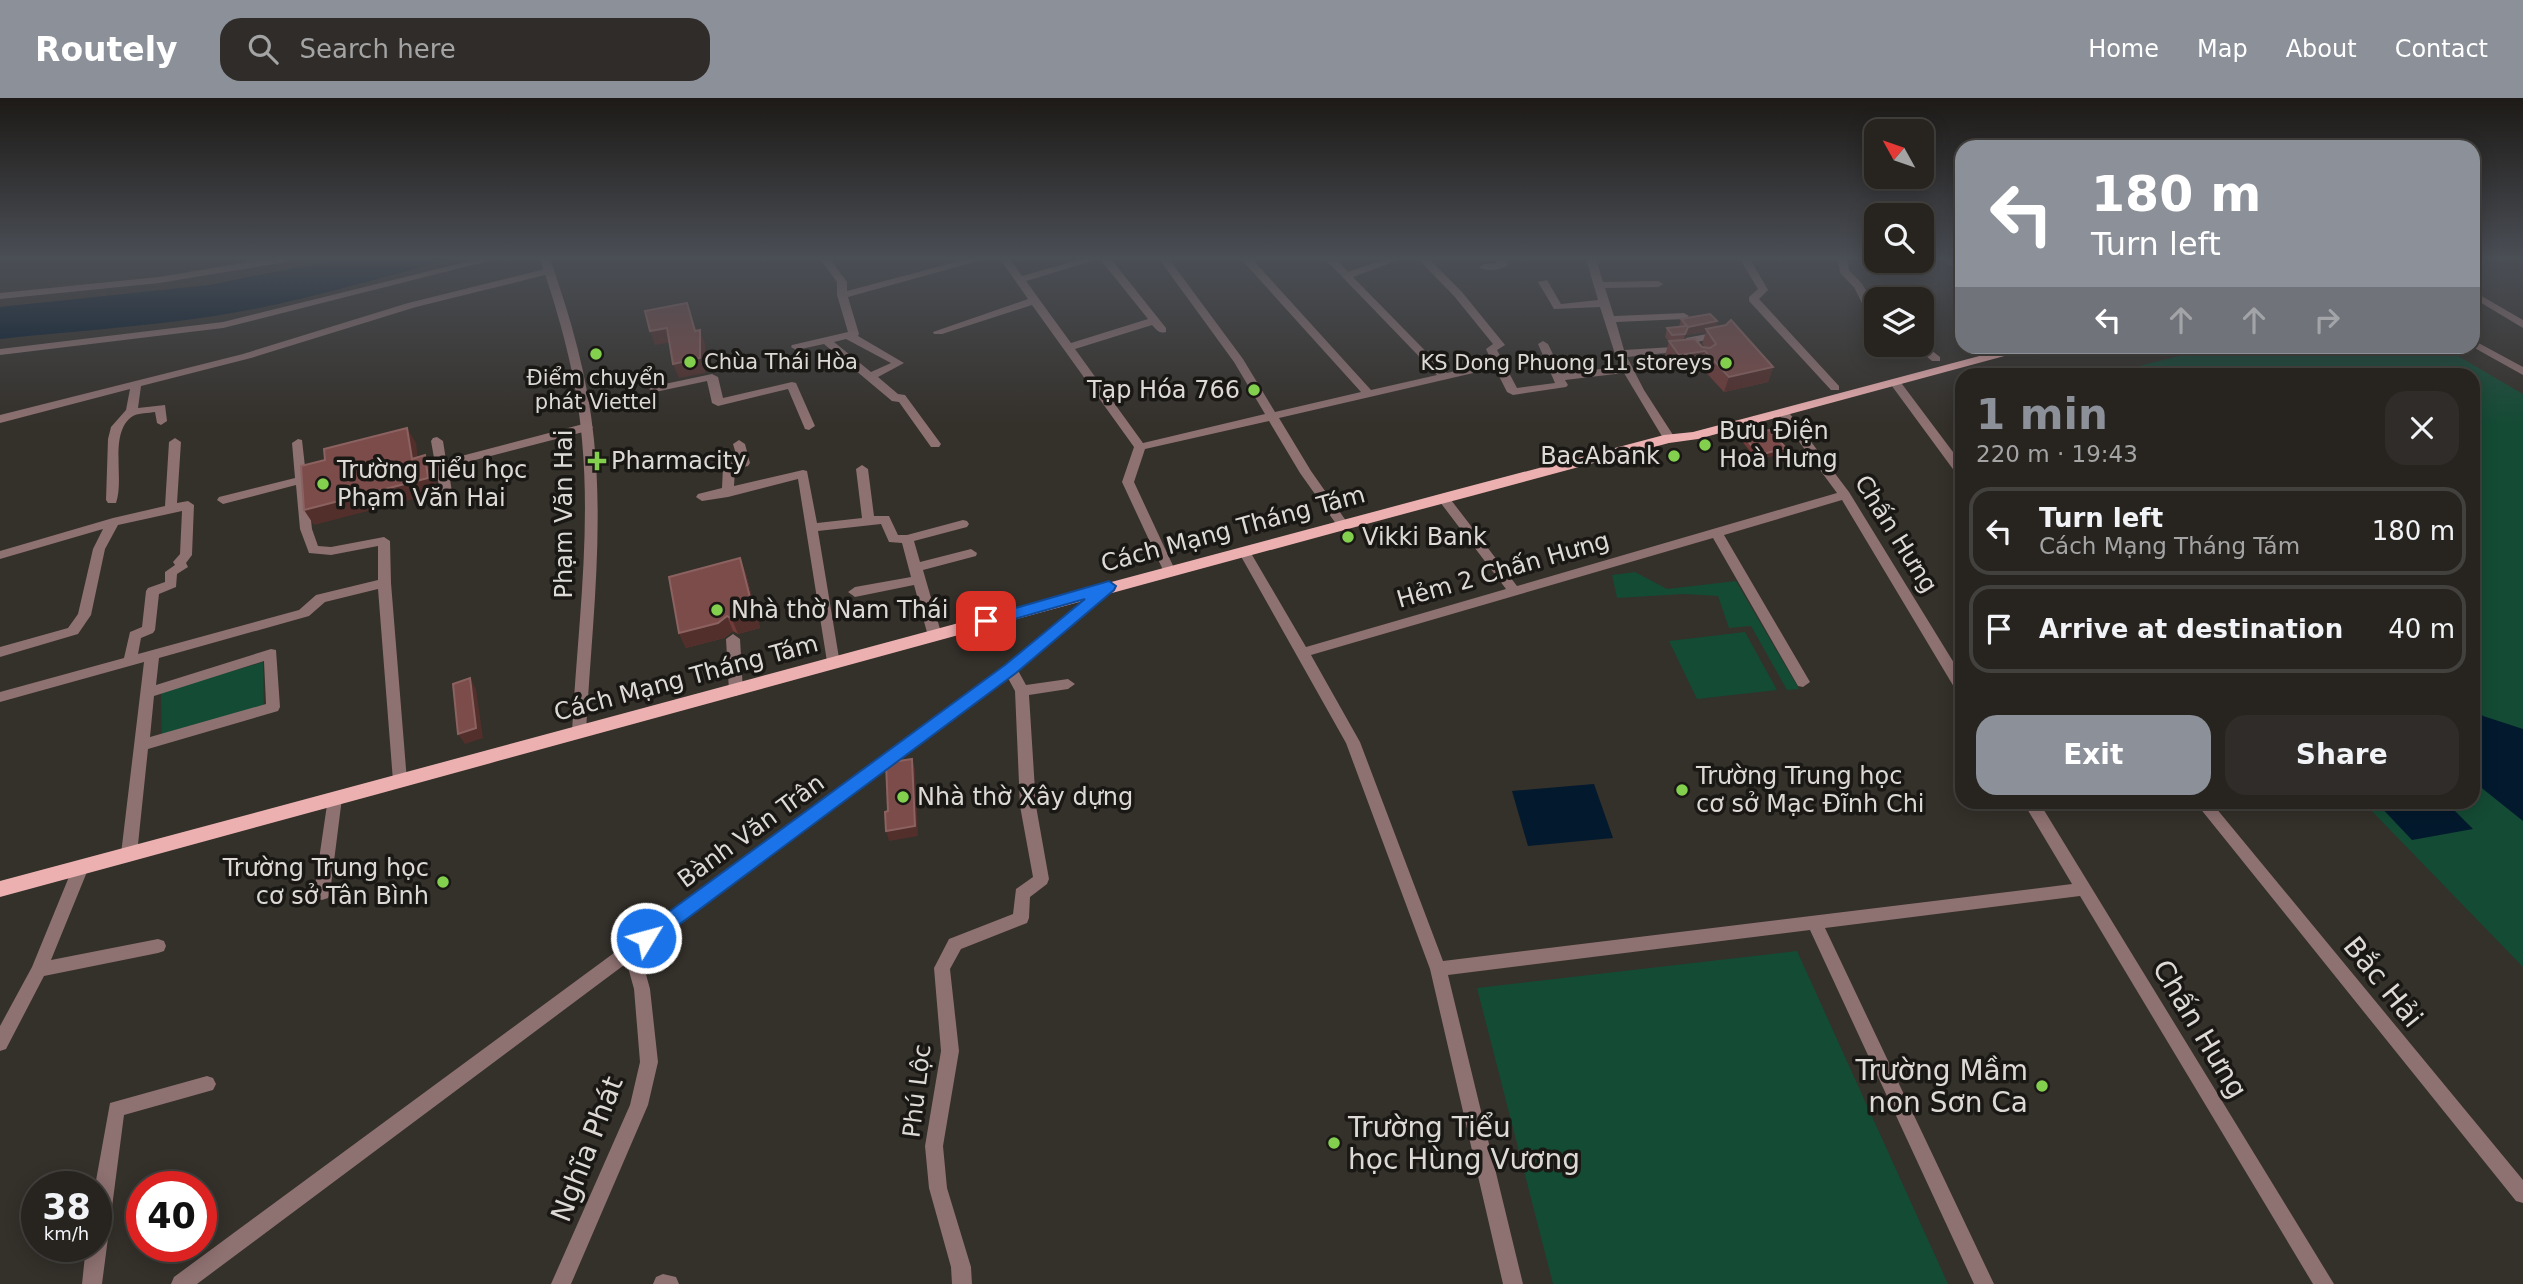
<!DOCTYPE html>
<html lang="en">
<head>
<meta charset="utf-8">
<style>
	:root { --surface:#272420; --page:#2f2c29; --text:#f1f3f6; --muted:#a4a4a5; --line:#43413e; --accent:#8c9099 }
	body { margin:0; font-family:"DejaVu Sans",sans-serif; background:var(--page); color:var(--text); height:100vh; display:flex; flex-direction:column; font-size:26px; white-space:nowrap }
	* { box-sizing:border-box; margin:0 }
	p { font-size:23px; color:var(--muted) }
	.icon { flex:none; width:38px; height:38px; fill:none; stroke:currentColor; stroke-width:2; stroke-linecap:round; stroke-linejoin:round }
	.map { position:relative; flex:1; overflow:hidden }
	.sheet { position:absolute; left:1955px; top:270px; width:525px; height:441px; display:flex; flex-direction:column; background:var(--surface); border-radius:21px; box-shadow:0 4px 18px #0003,0 0 0 2px var(--line) }
	.sheet>* { flex:none }
	.top-card { position:absolute; left:1955px; top:42px; width:525px; height:214px; border-radius:21px; box-shadow:0 4px 18px #0003,0 0 0 2px var(--line); background:#8c9099; color:#fff; overflow:hidden }
	.needle { width:46px; rotate:310deg }
	.controls { position:absolute; left:1864px; top:21px; display:grid; gap:14px }
	.controls a { display:grid; place-items:center; width:70px; height:70px; border-radius:14px; background:var(--surface); box-shadow:0 4px 18px #0003,0 0 0 2px var(--line); font-size:35px }
	.speed { position:absolute; left:21px; top:1073px; display:flex; gap:14px; font-size:35px; font-weight:700; text-align:center }
	.speed>* { display:grid; place-content:center; width:91px; height:91px; border-radius:50%; background:var(--surface); box-shadow:0 4px 18px #0003,0 0 0 2px var(--line); line-height:1 }
	.speed small { font-size:18px; font-weight:400 }
	.speed .limit { border:10px solid #d22; background:#fff; color:#111 }
	.pin { position:absolute; display:grid; place-items:center; width:60px; height:60px; color:#fff; margin:-30px; border-radius:14px; box-shadow:0 4px 10px #0006 }
	.me { position:absolute; width:77px; margin:-38px; rotate:53deg; stroke-linejoin:round; filter:drop-shadow(0 0 5px #0008) }
	.turn { display:flex; align-items:center; gap:24px; height:147px; padding:0 21px; font-size:32px }
	.turn .icon { width:91px; height:91px; stroke-width:2.5 }
	.turn b { display:block; font-size:49px; line-height:60px }
	.lanes { display:flex; align-items:center; height:66px; padding:0 21px; background:#0003; justify-content:center; gap:35px; direction:ltr }
	.lanes .off { opacity:.35 }
	.round { display:grid; place-items:center; flex:none; width:74px; height:74px; border-radius:21px; background:var(--page) }
	.overview { display:flex; align-items:center; justify-content:space-between; height:119px; padding:0 21px }
	h1 { font-size:42px; font-weight:700; line-height:52px; color:var(--accent) }
	.action { display:flex; gap:14px; margin-top:auto; padding:14px 21px }
	.action a { flex:1; height:80px; border-radius:21px; background:var(--accent); color:#fff; font-size:28px; font-weight:700; line-height:80px; text-align:center }
	.action a+a { background:var(--page); color:var(--text) }
	ul { padding:0; list-style:none }
	li { display:flex; align-items:center; gap:21px; height:88px; margin:0 14px 10px; padding:0 7px; border:4px solid var(--line); border-radius:21px }
	li div { flex:1 }
	li b { display:block; font-size:26px }
	li em { font-style:normal }
	header { display:flex; align-items:center; gap:42px; box-sizing:border-box; height:98px; padding:0 35px; background:var(--accent); color:#fff }
	header strong { font-size:33px }
	nav { display:flex; gap:38px; margin-inline-start:auto; font-size:24px }
	.search { width:490px; height:63px; background:var(--page); display:flex; align-items:center; gap:18px; box-sizing:border-box; padding:0 24px; border-radius:21px; color:var(--muted); font-size:26px }
	.map>svg:first-child { display:block }
</style>
</head>
<body>
<header>
<strong>Routely</strong>
<div class="search"><svg class="icon" aria-label="search" viewBox="0 0 24 24"><circle cx="10" cy="10" r="6"/><path d="M15 15l6 6"/></svg>Search here</div>
<nav><a>Home</a><a>Map</a><a>About</a><a>Contact</a></nav>
</header>
<div class="map">
<svg width="2523" height="1186" viewBox="0 0 2523 1186">
	<rect width="100%" height="100%" fill="#34302a"/>
	<path fill="#144b35" d="M 2441,248 L 2523,296 L 2523,869 L 2363,704 L 2473,704 L 2473,276 L 2107,276 L 2215,249 Z
		M 1635,474 L 1667,491 L 1736,483 L 1799,591 L 1787,592 L 1751,528 L 1729,530 L 1718,498 L 1684,496 L 1617,500 L 1612,477 Z
		M 1745,534 L 1777,592 L 1697,601 L 1669,543 Z
		M 263,564 L 264,615 L 162,645 L 161,594 Z
		M 1797,853 L 1948,1186 L 1553,1186 L 1477,890 Z"/>
	<path fill="#03192d" d="M 336,161 L 455,161 C 384,178 315,200 243,213 C 163,228 81,232 0,241 L 0,209 L 210,187 Z
		M 2473,607 L 2483,618 L 2523,631 L 2523,723 L 2473,683 Z
		M 1594,686 L 1613,740 L 1528,748 L 1512,693 Z
		M 2376,704 L 2446,704 L 2473,731 L 2412,742 Z"/>
	<g fill="none" stroke-linecap="round" stroke-linejoin="round">
		<path fill="#8e7171" fill-rule="evenodd" d="M 820,161 L 830,161 L 847,184 L 847,193 L 967,161 L 985,161 L 848,199 L 859,236 L 858,238 L 904,265 L 878,279 L 898,296 L 905,297 L 941,346 L 939,349 L 931,349 L 899,304 L 892,303 L 824,246 L 796,252 L 791,249 L 792,247 L 848,234 L 837,197 L 837,184 ZM 846,241 L 891,265 L 871,274 L 834,244 Z
			M 1000,161 L 1010,161 L 1022,178 L 1082,161 L 1099,161 L 1026,183 L 1071,245 L 1148,221 L 1100,161 L 1111,161 L 1166,230 L 1166,234 C 1159,236 1157,232 1152,227 L 1075,251 L 1143,345 L 1265,316 L 1234,264 L 1159,161 L 1169,161 L 1243,261 L 1275,314 L 1361,294 L 1241,161 L 1252,161 L 1371,292 L 1437,277 L 1325,161 L 1336,161 L 1348,174 L 1385,161 L 1401,161 L 1353,179 L 1447,275 L 1492,264 L 1486,251 L 1493,246 L 1454,198 L 1418,161 L 1429,161 L 1462,194 L 1505,247 L 1497,252 L 1517,290 L 1555,285 L 1538,246 L 1543,243 L 1548,246 L 1562,275 L 1621,269 L 1615,256 L 1600,209 L 1554,211 L 1538,184 L 1547,182 L 1561,206 L 1598,202 L 1586,161 L 1596,161 L 1603,184 L 1658,183 L 1663,186 L 1658,189 L 1605,190 L 1614,218 L 1684,215 L 1689,218 L 1684,221 L 1616,224 L 1624,252 L 1689,248 L 1685,242 L 1686,240 L 1717,234 L 1722,237 L 1721,239 L 1697,244 L 1700,249 L 1695,252 L 1690,250 L 1685,253 L 1627,259 L 1644,292 L 1675,340 L 1669,344 L 1663,340 L 1624,275 L 1565,282 L 1568,287 L 1566,289 L 1513,297 L 1507,294 L 1495,270 L 1279,320 L 1311,373 L 1349,427 L 1343,431 L 1339,430 L 1300,375 L 1269,323 L 1145,351 L 1134,384 L 1175,472 L 1169,476 L 1163,472 L 1122,384 L 1134,349 L 1032,207 L 942,236 L 934,236 L 933,234 L 1028,201 Z
			M 1496,161 L 1506,161 L 1508,167 C 1502,172 1485,174 1479,169 L 1484,166 L 1497,165 Z
			M 1740,161 L 1750,161 L 1768,192 L 1759,201 L 1839,288 L 1839,292 L 1831,292 L 1749,203 L 1749,199 L 1758,191 Z
			M 1838,161 L 1848,161 L 1849,172 L 1862,186 L 1876,208 L 1876,216 L 1864,209 L 1854,189 L 1840,175 Z
			M 1943,161 L 1955,161 L 1962,167 L 1962,175 Z
			M 549,170 L 554,173 L 553,175 L 416,209 L 251,260 L 141,288 L 138,310 L 165,307 L 167,323 L 161,327 L 157,325 L 155,314 C 149,315 138,315 133,318 C 108,334 125,381 116,405 L 108,405 L 106,402 L 108,341 L 111,329 L 126,312 L 130,291 L 0,325 L 0,317 L 243,256 L 408,205 Z
			M 1962,185 L 1962,191 L 1957,192 L 1952,189 Z
			M 2473,193 L 2523,222 L 2523,230 L 2473,200 Z
			M 1922,245 L 1940,259 L 1940,263 L 1932,263 L 1913,247 L 1922,247 Z
			M 712,276 L 718,279 L 723,300 L 792,284 L 796,285 L 815,328 L 809,332 L 805,331 L 788,291 L 718,308 L 712,305 L 707,283 L 655,294 L 649,291 L 655,288 Z
			M 1783,311 L 1787,312 L 1849,394 L 1962,578 L 1962,595 L 1957,594 L 1842,402 L 1724,437 L 1810,584 L 1803,589 L 1798,588 L 1713,440 L 1311,557 L 1360,644 L 1443,863 L 2072,786 L 2023,704 L 2039,704 L 2334,1186 L 2313,1186 L 2080,798 L 1825,830 L 1994,1186 L 1974,1186 L 1810,832 L 1448,877 L 1523,1186 L 1503,1186 L 1430,871 L 1346,645 L 1238,453 L 1244,449 L 1248,450 L 1306,549 L 1506,491 L 1440,404 L 1438,401 L 1440,398 L 1448,398 L 1517,488 L 1837,395 L 1777,314 Z
			M 587,325 L 593,329 L 591,332 L 448,369 L 452,394 L 446,398 L 440,394 L 431,343 L 433,340 L 437,339 L 443,343 L 446,362 Z
			M 175,340 L 181,344 L 177,405 L 188,403 L 194,407 L 192,457 L 186,465 L 188,469 L 177,476 L 176,489 L 159,496 L 155,532 L 153,535 L 141,540 L 138,556 L 299,512 L 316,497 L 378,482 L 378,448 L 331,457 L 309,455 L 300,431 L 296,387 L 223,406 L 217,402 L 219,399 L 295,380 L 292,345 L 298,341 L 302,342 L 312,431 L 318,448 L 331,449 L 384,439 L 390,443 L 391,485 L 407,683 L 405,687 L 395,687 L 393,683 L 378,491 L 325,504 L 309,518 L 159,560 L 156,587 L 271,551 L 276,552 L 280,609 L 278,613 L 148,651 L 137,756 L 134,761 L 129,762 L 124,761 L 121,756 L 144,564 L 0,604 L 0,594 L 124,560 L 130,534 L 142,529 L 146,493 L 148,490 L 165,484 L 165,474 L 175,467 L 173,464 L 180,456 L 182,413 L 118,427 L 105,451 L 91,517 L 78,536 L 0,559 L 0,549 L 68,530 L 78,516 L 93,451 L 103,431 L 0,461 L 0,453 L 113,420 L 165,408 L 169,344 ZM 264,563 L 266,606 L 150,639 L 154,598 Z
			M 739,342 L 745,346 L 750,365 L 748,368 L 735,371 L 734,388 L 803,372 L 807,373 L 817,425 L 862,420 L 856,371 L 862,367 L 868,371 L 874,418 L 889,418 L 898,437 L 907,437 L 963,422 L 967,423 L 969,426 L 967,429 L 914,443 L 920,464 L 971,451 L 977,455 L 976,458 L 923,472 L 942,538 L 940,541 L 930,541 L 928,538 L 914,487 L 855,499 L 848,494 L 855,489 L 911,479 L 902,445 L 889,444 L 881,426 L 818,433 L 840,566 L 838,570 L 828,570 L 798,381 L 728,399 L 702,403 L 696,399 L 698,396 L 722,390 L 723,369 L 725,366 L 738,363 L 733,346 Z
			M 733,536 L 740,541 L 743,593 L 736,598 L 729,593 L 726,541 Z
			M 1010,566 L 1015,567 L 1026,587 L 1068,581 L 1075,586 L 1068,591 L 1029,597 L 1036,708 L 1049,781 L 1047,786 L 1030,799 L 1029,820 L 1027,825 L 961,851 L 950,871 L 959,953 L 943,1048 L 947,1090 L 971,1169 L 972,1186 L 952,1186 L 951,1169 L 929,1090 L 925,1048 L 941,953 L 934,870 L 949,841 L 1013,816 L 1016,791 L 1033,779 L 1020,708 L 1015,593 L 1003,571 Z
			M 335,694 L 340,696 L 342,700 L 330,795 L 328,800 L 322,802 L 316,800 L 314,795 L 328,700 L 330,696 Z
			M 81,763 L 87,764 L 89,769 L 51,862 L 158,841 L 164,843 L 166,848 L 164,853 L 158,855 L 44,878 L 6,951 L 0,953 L 0,928 L 32,869 L 73,769 L 75,764 Z
			M 631,844 L 637,846 L 639,851 L 650,891 L 658,964 L 648,1007 L 571,1186 L 551,1186 L 630,1007 L 640,964 L 634,891 L 623,851 L 625,846 Z
			M 207,978 L 213,980 L 216,986 L 213,992 L 124,1017 L 102,1186 L 82,1186 L 86,1148 L 96,1148 L 95,1088 L 110,1005 Z
			M 663,1176 L 676,1179 L 679,1186 L 653,1186 L 656,1179 Z"/>
		<path fill="#8e7171" fill-rule="evenodd" d="M 266,161 L 291,161 L 286,164 L 159,185 L 0,201 L 0,195 L 159,179 Z
			M 478,161 L 496,161 L 223,230 L 0,257 L 0,251 L 223,224 Z
			M 540,161 L 550,161 C 571,220 588,280 594,342 C 604,439 591,537 586,634 L 584,638 L 574,638 L 572,634 C 577,537 591,439 582,342 C 577,280 560,220 540,161 Z
			M 2473,242 L 2523,269 L 2523,277 L 2471,248 Z
			M 1895,281 L 1899,282 L 1962,366 L 1962,379 L 1958,378 L 1889,284 Z
			M 1108,484 L 1113,486 L 1115,489 L 1113,492 L 1015,575 L 197,1186 L 171,1186 L 174,1179 L 1005,567 L 1103,486 Z
			M 2195,704 L 2211,704 L 2523,1082 L 2523,1105 L 2516,1103 Z"/>
		<path fill="#edb0b1" fill-rule="evenodd" d="M 2017,248 L 2041,248 L 1698,341 L 1669,345 C 1112,493 557,648 0,799 L 0,783 C 555,635 1108,483 1664,337 L 1693,334 Z"/>
	</g>
	<path fill="#703b39" fill-rule="evenodd" d="M 1681,221 L 1717,223 L 1716,229 L 1773,269 L 1768,284 L 1724,294 L 1700,268 L 1675,272 L 1665,258 L 1669,243 L 1665,239 L 1667,230 L 1679,229 ZM 1706,234 L 1702,246 L 1705,249 L 1684,242 L 1685,237 Z
		M 1743,337 L 1784,355 L 1757,362 L 1741,342 Z
		M 740,460 L 746,476 L 760,530 L 738,536 L 733,533 L 724,540 L 686,550 L 679,535 Z"/>
	<path fill="#532f2c" d="M 1717,223 L 1715,232 L 1706,231 L 1706,234 L 1685,237 L 1683,244 L 1688,229 Z
		M 667,230 L 672,244 L 655,247 L 650,233 Z
		M 700,232 L 705,246 L 705,275 L 679,280 L 673,266 Z
		M 1705,253 L 1700,268 L 1675,272 L 1679,257 Z
		M 1773,269 L 1768,284 L 1724,294 L 1729,279 Z
		M 407,330 L 416,345 L 420,376 L 412,361 Z
		M 1786,350 L 1784,355 L 1757,362 L 1759,357 Z
		M 425,357 L 434,372 L 437,395 L 314,427 L 304,412 Z
		M 740,460 L 746,476 L 760,530 L 738,536 L 732,521 Z
		M 727,518 L 733,533 L 724,540 L 686,550 L 679,535 Z
		M 470,580 L 476,591 L 483,640 L 465,646 L 458,636 Z
		M 912,661 L 915,671 L 918,738 L 889,743 L 886,733 Z"/>
	<path fill="#7c4c4a" stroke="#8b6260" stroke-width="2" d="M 687,205 L 695,233 L 700,232 L 700,260 L 673,266 L 667,230 L 650,233 L 645,213 Z
		M 1710,216 L 1717,223 L 1688,229 L 1685,236 L 1672,237 L 1667,230 L 1687,228 L 1681,221 Z
		M 1731,222 L 1773,269 L 1729,279 L 1705,253 L 1679,257 L 1669,243 L 1695,241 L 1702,249 L 1710,250 L 1716,246 L 1706,231 L 1726,227 Z
		M 407,330 L 412,361 L 425,357 L 428,380 L 304,412 L 301,368 L 325,362 L 324,351 Z
		M 1769,332 L 1786,350 L 1759,357 L 1743,337 Z
		M 740,460 L 754,515 L 732,521 L 727,518 L 718,525 L 679,535 L 669,479 Z
		M 470,580 L 476,630 L 458,636 L 453,586 Z
		M 912,661 L 915,728 L 886,733 L 885,714 L 888,713 L 886,665 Z"/>
	<linearGradient id="sky" x2="0" y2="1"><stop stop-color="#1d1a17"/><stop offset="0.49" stop-color="#4a4e55"/><stop offset="1" stop-color="#4a4e55" stop-opacity="0"/></linearGradient>
	<rect width="2523" height="327" fill="url(#sky)"/>
	<path fill="#1a73e8" stroke="#114b97" stroke-width="2" d="M 1109,483 L 1116,488 L 1114,492 L 1016,575 L 653,846 L 646,848 L 640,846 L 637,840 L 640,835 L 1005,567 L 1085,501 L 986,529 L 981,527 L 979,523 L 981,520 Z"/>
	<g fill="#83d04f" stroke="#1a1815" stroke-width="2.5">
		<circle cx="596" cy="256" r="7"/>
		<circle cx="690" cy="264" r="7"/>
		<circle cx="1726" cy="265" r="7"/>
		<circle cx="1254" cy="292" r="7"/>
		<circle cx="1705" cy="347" r="7"/>
		<circle cx="1674" cy="358" r="7"/>
		<path d="M593.5 352.5h7v7h7v7h-7v7h-7v-7h-7v-7h7z"/>
		<circle cx="323" cy="386" r="7"/>
		<circle cx="1348" cy="439" r="7"/>
		<circle cx="717" cy="512" r="7"/>
		<circle cx="1682" cy="692" r="7"/>
		<circle cx="903" cy="699" r="7"/>
		<circle cx="443" cy="784" r="7"/>
		<circle cx="2042" cy="988" r="7"/>
		<circle cx="1334" cy="1045" r="7"/>
	</g>
	<g text-anchor="middle" dominant-baseline="central" stroke-width="7" stroke-linejoin="round" paint-order="stroke">
		<g font-size="21" fill="#dddad6" stroke="#1a1815" text-anchor="start">
			<text x="704" y="264">Chùa Thái Hòa</text>
			<text x="1712" y="265" text-anchor="end">KS Dong Phuong 11 storeys</text>
			<text x="596" y="280" text-anchor="middle">Điểm chuyển<tspan x="596" dy="24">phát Viettel</tspan></text>
		</g>
		<g font-size="24" fill="#dddad6" stroke="#1a1815" text-anchor="start">
			<text x="1240" y="292" text-anchor="end">Tạp Hóa 766</text>
			<text x="1719" y="333">Bưu Điện<tspan x="1719" dy="28">Hoà Hưng</tspan></text>
			<text x="1660" y="358" text-anchor="end">BacAbank</text>
			<text x="611" y="363">Pharmacity</text>
			<text x="337" y="372">Trường Tiểu học<tspan x="337" dy="28">Phạm Văn Hai</tspan></text>
			<text x="1362" y="439">Vikki Bank</text>
			<text x="731" y="512">Nhà thờ Nam Thái</text>
			<text x="1696" y="678">Trường Trung học<tspan x="1696" dy="28">cơ sở Mạc Đĩnh Chi</tspan></text>
			<text x="917" y="699">Nhà thờ Xây dựng</text>
			<text x="429" y="770" text-anchor="end">Trường Trung học<tspan x="429" dy="28">cơ sở Tân Bình</tspan></text>
		</g>
		<g font-size="24" fill="#dddad6" stroke="#1a1815">
			<text transform="translate(564 416) rotate(-90)">Phạm Văn Hai</text>
			<text transform="translate(1233 431) rotate(-15)">Cách Mạng Tháng Tám</text>
			<text transform="translate(1896 436) rotate(58)">Chấn Hưng</text>
			<text transform="translate(1503 472) rotate(-16)">Hẻm 2 Chấn Hưng</text>
			<text transform="translate(686 580) rotate(-15)">Cách Mạng Tháng Tám</text>
			<text transform="translate(751 733) rotate(-36)">Bành Văn Trân</text>
			<text transform="translate(917 993) rotate(-83)">Phú Lộc</text>
		</g>
		<g font-size="28" fill="#dddad6" stroke="#1a1815">
			<text transform="translate(2383 884) rotate(51)">Bắc Hải</text>
			<text transform="translate(2200 931) rotate(59)">Chấn Hưng</text>
			<text transform="translate(587 1051) rotate(-69)">Nghĩa Phát</text>
		</g>
		<g font-size="28" fill="#dddad6" stroke="#1a1815" text-anchor="end">
			<text x="2028" y="972">Trường Mầm<tspan x="2028" dy="32">non Sơn Ca</tspan></text>
			<text x="1348" y="1029" text-anchor="start">Trường Tiểu<tspan x="1348" dy="32">học Hùng Vương</tspan></text>
		</g>
	</g>
</svg>
<div class="controls">
<a><svg class="needle" viewBox="-14 -14 28 28"><path d="M0-13l5 13h-10z" fill="#e53935"/><path d="M0 13l5-13h-10z" fill="#a4a4a5"/></svg></a>
<a><svg class="icon" aria-label="search" viewBox="0 0 24 24"><circle cx="10" cy="10" r="6"/><path d="M15 15l6 6"/></svg></a>
<a><svg class="icon" aria-label="layers" viewBox="0 0 24 24"><path d="M12 4l9 5-9 5-9-5zM3 14l9 5 9-5"/></svg></a>
</div>
<div class="speed"><div>38<small>km/h</small></div><div class="limit">40</div></div>
<div class="pin" style="left:986px;top:523px;background:#d93025"><svg class="icon" aria-label="arrive" viewBox="0 0 24 24"><path d="M6 21V4h12l-3 4 3 4H6"/></svg></div>
<svg class="me" style="left:646px;top:840px" viewBox="-20 -20 40 40"><circle r="17" fill="#1a73e8" stroke="#fff" stroke-width="3"/><path d="M0-11L8 9 0 5-8 9z" fill="#fff"/></svg>
<div class="top-card">
<div class="turn"><svg class="icon" aria-label="left" viewBox="0 0 24 24"><path d="M17 20v-9H6M10 6l-5 5 5 5"/></svg><div><b>180 m</b>Turn left</div></div>
<div class="lanes"><svg class="icon" aria-label="left" viewBox="0 0 24 24"><path d="M17 20v-9H6M10 6l-5 5 5 5"/></svg><svg class="icon off" aria-label="ahead" viewBox="0 0 24 24"><path d="M12 20V5M6 11l6-6 6 6"/></svg><svg class="icon off" aria-label="ahead" viewBox="0 0 24 24"><path d="M12 20V5M6 11l6-6 6 6"/></svg><svg class="icon off" aria-label="right" viewBox="0 0 24 24"><path d="M7 20v-9h11M14 6l5 5-5 5"/></svg></div>
</div>
<section class="sheet">
<div class="overview"><div><h1>1 min</h1><p>220 m · 19:43</p></div><a class="round"><svg class="icon" aria-label="close" viewBox="0 0 24 24"><path d="M6 6l12 12M18 6L6 18"/></svg></a></div>
<ul>
<li><svg class="icon" aria-label="left" viewBox="0 0 24 24"><path d="M17 20v-9H6M10 6l-5 5 5 5"/></svg><div><b>Turn left</b><p>Cách Mạng Tháng Tám</p></div><em>180 m</em></li>
<li><svg class="icon" aria-label="arrive" viewBox="0 0 24 24"><path d="M6 21V4h12l-3 4 3 4H6"/></svg><div><b>Arrive at destination</b></div><em>40 m</em></li>
</ul>
<div class="action"><a>Exit</a><a>Share</a></div>
</section>
</div>
</body>
</html>
